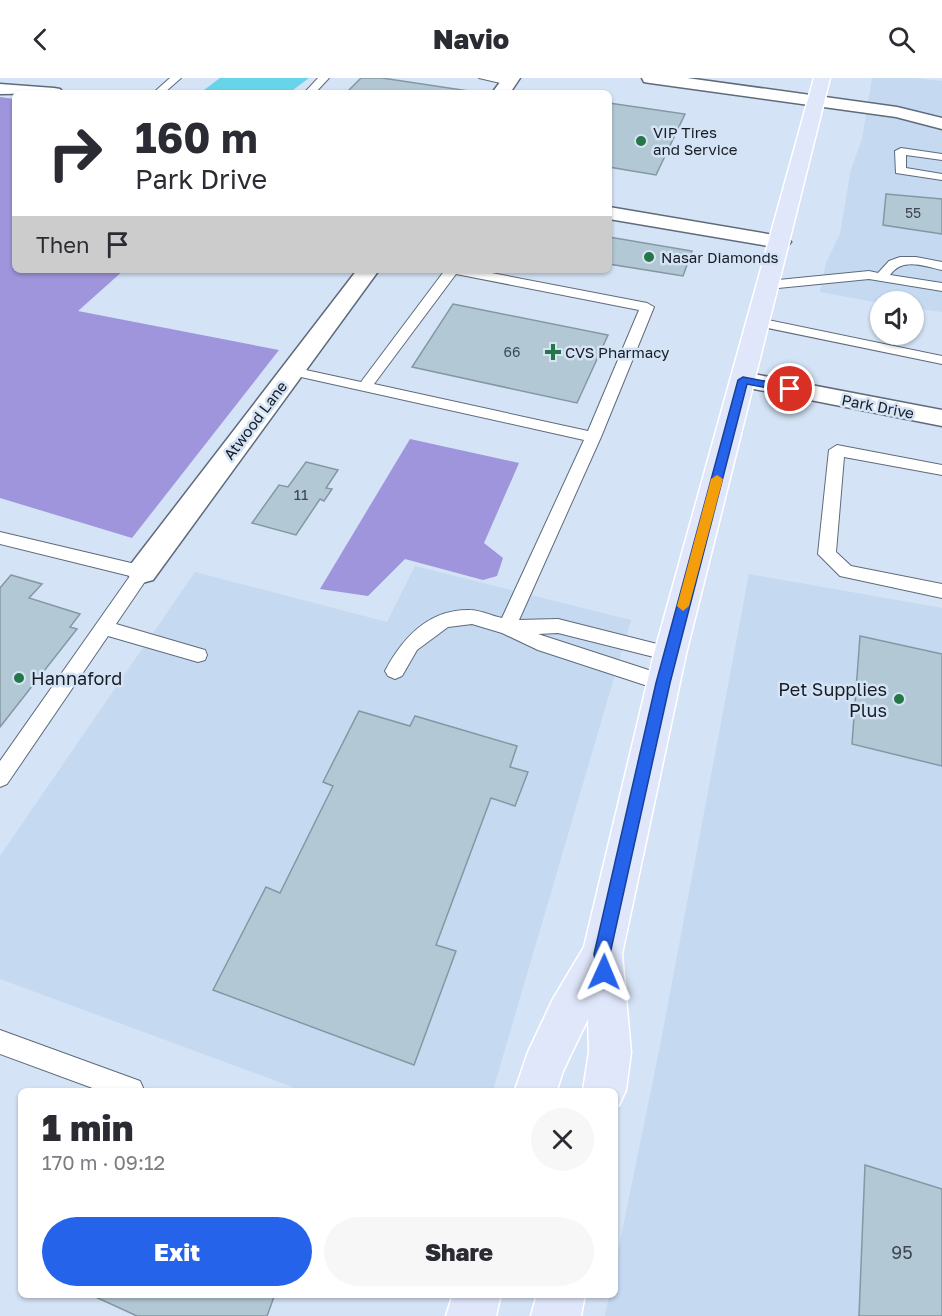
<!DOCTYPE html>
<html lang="en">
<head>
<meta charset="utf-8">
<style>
	:root { --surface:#fff; --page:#f7f7f7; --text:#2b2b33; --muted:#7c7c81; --accent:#2563eb }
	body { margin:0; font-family:"Golos Text",sans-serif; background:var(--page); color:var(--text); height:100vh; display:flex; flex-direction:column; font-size:22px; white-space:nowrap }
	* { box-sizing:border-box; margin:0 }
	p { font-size:20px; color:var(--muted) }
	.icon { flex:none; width:33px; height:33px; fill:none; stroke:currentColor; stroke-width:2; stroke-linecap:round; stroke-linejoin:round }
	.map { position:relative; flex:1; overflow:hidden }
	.panel { position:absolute; left:18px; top:1010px; width:600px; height:210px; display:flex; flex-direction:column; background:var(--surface); border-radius:9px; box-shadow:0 2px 4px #0004 }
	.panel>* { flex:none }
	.banner { position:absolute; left:12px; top:12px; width:600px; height:183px; border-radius:9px; box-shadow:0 2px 4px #0004; background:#fff; color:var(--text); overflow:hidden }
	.controls { position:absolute; left:870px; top:213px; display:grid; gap:12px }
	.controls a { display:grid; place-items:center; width:54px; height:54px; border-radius:50%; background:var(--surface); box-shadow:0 2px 4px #0004; font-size:30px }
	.pin { position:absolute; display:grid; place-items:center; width:51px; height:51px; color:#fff; margin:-26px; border:3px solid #fff; border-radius:50%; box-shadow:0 2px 6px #0007 }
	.me { position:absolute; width:66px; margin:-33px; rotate:1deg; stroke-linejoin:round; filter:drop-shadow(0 0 4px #0008) }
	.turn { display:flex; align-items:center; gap:21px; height:126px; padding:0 24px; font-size:27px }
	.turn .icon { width:78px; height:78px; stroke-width:2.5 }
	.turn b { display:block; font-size:42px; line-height:51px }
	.then { display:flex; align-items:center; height:57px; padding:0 24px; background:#0003; gap:12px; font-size:22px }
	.round { display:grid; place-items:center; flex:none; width:63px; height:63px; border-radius:32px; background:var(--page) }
	.summary { display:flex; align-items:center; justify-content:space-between; height:102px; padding:0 24px }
	h1 { font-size:36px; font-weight:800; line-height:45px }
	.primary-button { display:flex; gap:12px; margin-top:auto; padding:12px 24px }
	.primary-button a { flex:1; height:69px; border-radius:36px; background:var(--accent); color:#fff; font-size:24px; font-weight:800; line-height:69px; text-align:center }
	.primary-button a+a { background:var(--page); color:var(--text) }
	header { display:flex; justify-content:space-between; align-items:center; height:78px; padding:0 24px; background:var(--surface); font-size:27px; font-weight:800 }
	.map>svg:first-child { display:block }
</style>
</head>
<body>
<header><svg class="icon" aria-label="back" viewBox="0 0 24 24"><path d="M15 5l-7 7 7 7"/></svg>Navio<svg class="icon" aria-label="search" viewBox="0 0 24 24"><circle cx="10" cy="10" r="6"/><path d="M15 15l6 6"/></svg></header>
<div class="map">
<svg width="942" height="1238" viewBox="0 0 942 1238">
	<rect width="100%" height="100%" fill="#d4e3f5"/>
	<path fill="#c5d9f1" d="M 872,0 L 915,0 L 942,3 L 942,234 L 914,230 L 914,224 L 880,225 L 820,214 L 826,185 L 840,156 L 851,91 L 862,61 Z
		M 415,488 L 631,542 L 493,1012 L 301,1012 L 0,901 L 0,778 L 195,494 L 387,544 Z
		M 749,496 L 942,530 L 942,1238 L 605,1238 L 609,1217 L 615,1216 L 615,1188 L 661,963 Z"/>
	<path fill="#9f95dc" d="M 0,19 L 15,21 L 15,192 L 124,192 L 78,233 L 279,272 L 132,460 L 0,420 Z
		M 410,361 L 519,385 L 484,465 L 503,480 L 497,498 L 483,502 L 405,481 L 368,518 L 320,511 Z"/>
	<path fill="#68d4ea" d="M 220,0 L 309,0 L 289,15 L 200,15 Z"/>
	<path fill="#b3c8d5" stroke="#8398a3" stroke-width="1.5" d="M 361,0 L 382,0 L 469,13 L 467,15 L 346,15 Z
		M 609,25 L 685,36 L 656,97 L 609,89 Z
		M 886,116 L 942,121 L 942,156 L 883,147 Z
		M 609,159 L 692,173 L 683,198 L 609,186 Z
		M 453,226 L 608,257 L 577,325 L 412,289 Z
		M 306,384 L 338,392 L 326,410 L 332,411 L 324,423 L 320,421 L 296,457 L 252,445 L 279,407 L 288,409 Z
		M 11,497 L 42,506 L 29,520 L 80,536 L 70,549 L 77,551 L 0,649 L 0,510 Z
		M 860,558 L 942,576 L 942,688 L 852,666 Z
		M 359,633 L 410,648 L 415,638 L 517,668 L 510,689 L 528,694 L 515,728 L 491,720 L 436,867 L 456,873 L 414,987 L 213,912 L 266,809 L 280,815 L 333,708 L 323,704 Z
		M 865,1087 L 942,1111 L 942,1238 L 859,1238 Z
		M 89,1216 L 275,1216 L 267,1238 L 137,1238 Z"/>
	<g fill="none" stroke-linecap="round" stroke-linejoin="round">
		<defs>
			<path id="lane" d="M 170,0 L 181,0 L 164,15 L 153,15 Z
				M 318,0 L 329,0 L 315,15 L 304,15 Z
				M 479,0 L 503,0 L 514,4 L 509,7 Z
				M 901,70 L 942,76 L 942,82 L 906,77 L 906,90 L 942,96 L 942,102 L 896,95 L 895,73 Z
				M 900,179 L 916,179 L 942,184 L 942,192 C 924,188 902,179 890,197 L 942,205 L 942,213 L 869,201 L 768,211 L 761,207 L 768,203 L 869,193 L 878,195 L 889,183 Z
				M 445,192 L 476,192 L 647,225 L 654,229 L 601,359 L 519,542 L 558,541 L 677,571 L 679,576 L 677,581 L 670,583 L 558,555 L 538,556 L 670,599 L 673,605 L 670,611 L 663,613 L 538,572 L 502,555 L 472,546 L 448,549 L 417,572 L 402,598 L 395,601 L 388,598 L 385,593 C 403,559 429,531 470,532 C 480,532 492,538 502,540 L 584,362 L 292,297 L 285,293 L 292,289 L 361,304 ZM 456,196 L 639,232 L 588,353 L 374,306 Z
				M 758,240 L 942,278 L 942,286 L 753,247 L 751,244 L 753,241 Z
				M 837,367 L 942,387 L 942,397 L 844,379 L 836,474 L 851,488 L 942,506 L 942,520 L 840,498 L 818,476 L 829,372 Z
				M 0,454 L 148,489 L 151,494 L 148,499 L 116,546 L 205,572 L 207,577 L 205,582 L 198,584 L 108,558 L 7,706 L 0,709 L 0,683 L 130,498 L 0,466 Z
				M 0,952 L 140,1003 L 144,1012 L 98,1012 L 0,976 Z"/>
			<path id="street" d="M 503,0 L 520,0 L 510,15 L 492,15 Z
				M 642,0 L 687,0 L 897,29 L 942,40 L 942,51 L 896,39 L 650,5 L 644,4 Z
				M 0,6 L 54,10 L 60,11 L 63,15 L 0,16 Z
				M 609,129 L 780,158 L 787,160 L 791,164 L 787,168 L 780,170 L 609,141 Z
				M 357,192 L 379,192 L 153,502 L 142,505 L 131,502 L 127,494 L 131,486 Z
				M 743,294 L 942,332 L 942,348 L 734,307 L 731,302 L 734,297 Z"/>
			<path id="primary" d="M 814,0 L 830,0 L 686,576 L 622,876 L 631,974 L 626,1012 L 619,1027 L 615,1029 L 615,1012 L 583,1012 L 589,974 L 588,941 L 563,993 L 557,1012 L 515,1012 L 528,974 L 553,921 L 584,869 L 654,576 Z
				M 453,1216 L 501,1216 L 496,1238 L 446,1238 Z
				M 537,1216 L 585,1216 L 581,1238 L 531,1238 Z"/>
		</defs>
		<use href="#lane" stroke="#5e6b7b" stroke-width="2"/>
		<use href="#street" stroke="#5e6b7b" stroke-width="3"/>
		<use href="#primary" stroke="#fff" stroke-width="3"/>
		<use href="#lane" fill="#fff" fill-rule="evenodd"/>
		<use href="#street" fill="#fff" fill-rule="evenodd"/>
		<use href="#primary" fill="#e0e7fb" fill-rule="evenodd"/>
	</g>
	<path fill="#2563eb" stroke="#184099" stroke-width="1.5" d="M 743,299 L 790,308 L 795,311 L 790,314 L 747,306 L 670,605 L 610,876 L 612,894 L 610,899 L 604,902 L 598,899 L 594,876 L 656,605 L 738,302 Z"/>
	<path fill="#f59e0b" d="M 717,397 L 723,401 L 689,528 L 683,533 L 677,528 L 711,401 Z"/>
	<g fill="#267748" stroke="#d4e3f5" stroke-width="2">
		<circle cx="641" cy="63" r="6"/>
		<circle cx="649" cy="179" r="6"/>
		<path d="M550 265h6v6h6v6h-6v6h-6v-6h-6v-6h6z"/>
		<circle cx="19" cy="600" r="6"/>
		<circle cx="899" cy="621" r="6"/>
	</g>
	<g text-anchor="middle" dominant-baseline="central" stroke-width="5" stroke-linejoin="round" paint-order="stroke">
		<g font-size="14" fill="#3e4850">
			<text x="913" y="134">55</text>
			<text x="512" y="273">66</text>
		</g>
		<g font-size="15" fill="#171d23" stroke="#d4e3f5" text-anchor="start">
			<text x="653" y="54">VIP Tires<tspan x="653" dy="17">and Service</tspan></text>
			<text x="661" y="179">Nasar Diamonds</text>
			<text x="565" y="274">CVS Pharmacy</text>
		</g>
		<g font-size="15" fill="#171d23" stroke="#d4e3f5">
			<text transform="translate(878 328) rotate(11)">Park Drive</text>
			<text transform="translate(255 342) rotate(-53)">Atwood Lane</text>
		</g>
		<g font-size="15" fill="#3e4850">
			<text x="301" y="416">11</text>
		</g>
		<g font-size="18" fill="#171d23" stroke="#d4e3f5" text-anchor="start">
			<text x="31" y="600">Hannaford</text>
			<text x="887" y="611" text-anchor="end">Pet Supplies<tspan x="887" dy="21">Plus</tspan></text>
		</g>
		<g font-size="18" fill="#3e4850">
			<text x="902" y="1174">95</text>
		</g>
	</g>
</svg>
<div class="controls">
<a><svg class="icon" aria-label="sound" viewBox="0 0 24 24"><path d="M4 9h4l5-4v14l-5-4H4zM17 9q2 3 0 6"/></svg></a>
</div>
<div class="pin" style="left:790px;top:311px;background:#d93025"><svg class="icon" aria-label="arrive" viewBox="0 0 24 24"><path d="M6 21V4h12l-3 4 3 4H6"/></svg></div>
<svg class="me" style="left:604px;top:894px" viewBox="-20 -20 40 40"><path d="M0-17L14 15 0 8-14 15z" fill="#2563eb" stroke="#fff" stroke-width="4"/></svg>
<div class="banner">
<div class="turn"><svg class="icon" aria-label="right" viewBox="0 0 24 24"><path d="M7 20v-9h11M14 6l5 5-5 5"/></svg><div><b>160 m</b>Park Drive</div></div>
<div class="then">Then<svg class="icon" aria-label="arrive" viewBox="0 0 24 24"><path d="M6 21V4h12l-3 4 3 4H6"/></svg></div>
</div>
<section class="panel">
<div class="summary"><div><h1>1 min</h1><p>170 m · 09:12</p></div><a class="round"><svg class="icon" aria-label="close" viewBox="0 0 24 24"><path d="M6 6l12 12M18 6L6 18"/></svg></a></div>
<div class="primary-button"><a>Exit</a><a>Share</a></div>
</section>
</div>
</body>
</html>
